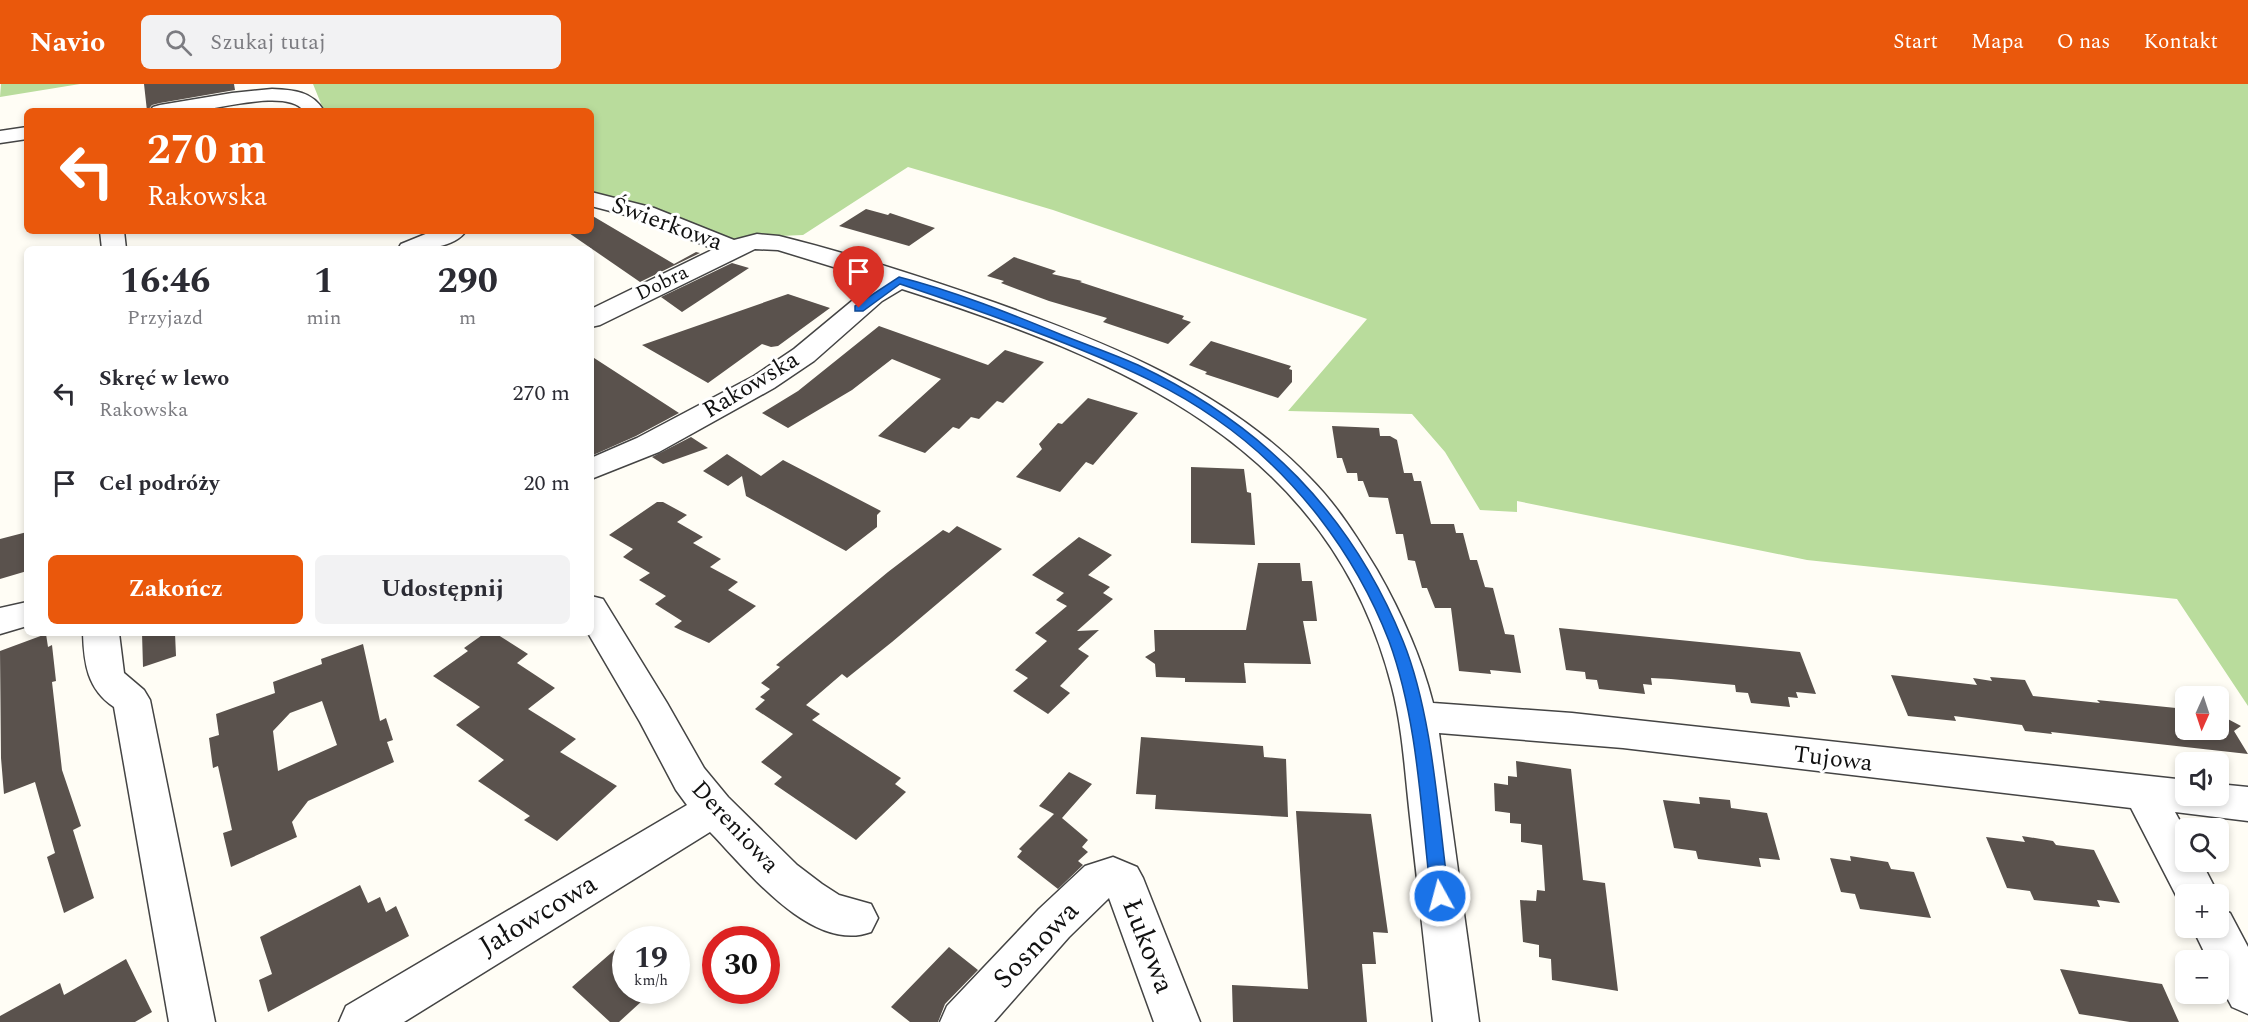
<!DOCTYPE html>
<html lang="pl">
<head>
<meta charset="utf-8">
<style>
	:root { --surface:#fff; --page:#f2f2f3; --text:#2b2b33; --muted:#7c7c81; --accent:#ea580c }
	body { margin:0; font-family:Spectral,serif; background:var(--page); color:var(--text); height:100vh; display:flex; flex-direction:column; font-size:22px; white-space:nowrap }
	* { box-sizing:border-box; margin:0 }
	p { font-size:20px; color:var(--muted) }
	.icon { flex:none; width:33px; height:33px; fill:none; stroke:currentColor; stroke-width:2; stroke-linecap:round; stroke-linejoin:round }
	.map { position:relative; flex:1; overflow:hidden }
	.drawer { position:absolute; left:24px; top:162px; width:570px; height:390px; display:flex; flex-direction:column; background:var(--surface); border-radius:9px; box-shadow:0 3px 9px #0003 }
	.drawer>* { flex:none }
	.banner { position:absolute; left:24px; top:24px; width:570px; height:126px; border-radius:9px; box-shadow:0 3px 9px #0003; background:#ea580c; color:#fff; overflow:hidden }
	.needle { width:39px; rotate:183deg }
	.tools { position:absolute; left:2175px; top:602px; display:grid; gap:12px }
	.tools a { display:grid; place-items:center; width:54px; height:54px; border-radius:9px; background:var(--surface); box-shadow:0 3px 9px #0003; font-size:30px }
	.speed { position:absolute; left:612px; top:842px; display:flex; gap:12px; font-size:30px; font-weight:700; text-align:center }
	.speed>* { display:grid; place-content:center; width:78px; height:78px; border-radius:50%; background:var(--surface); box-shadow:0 3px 9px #0003; line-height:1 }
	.speed small { font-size:15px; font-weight:400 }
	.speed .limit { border:9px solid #d22; background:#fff; color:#111 }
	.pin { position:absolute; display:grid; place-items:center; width:51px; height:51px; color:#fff; margin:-62px -26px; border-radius:50% 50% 50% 0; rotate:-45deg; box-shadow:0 0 6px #0007 }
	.pin .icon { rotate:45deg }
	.me { position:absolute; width:66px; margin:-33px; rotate:353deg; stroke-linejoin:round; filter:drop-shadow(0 0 4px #0008) }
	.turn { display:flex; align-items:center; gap:21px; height:126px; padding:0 24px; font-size:27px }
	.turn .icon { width:78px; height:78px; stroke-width:2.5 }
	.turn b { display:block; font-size:42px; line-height:51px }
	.eta { display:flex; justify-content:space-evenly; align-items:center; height:102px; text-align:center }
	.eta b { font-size:36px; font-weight:700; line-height:42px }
	.cta { display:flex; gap:12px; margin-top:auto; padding:12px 24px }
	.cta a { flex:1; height:69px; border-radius:9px; background:var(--accent); color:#fff; font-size:24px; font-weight:700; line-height:69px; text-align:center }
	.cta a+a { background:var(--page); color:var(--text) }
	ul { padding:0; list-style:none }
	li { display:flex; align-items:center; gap:18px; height:90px; padding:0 24px }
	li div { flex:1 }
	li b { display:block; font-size:22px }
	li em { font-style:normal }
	header { display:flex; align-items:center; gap:36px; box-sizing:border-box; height:84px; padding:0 30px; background:var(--accent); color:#fff }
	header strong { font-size:28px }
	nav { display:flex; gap:33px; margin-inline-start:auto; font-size:21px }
	.search { width:420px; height:54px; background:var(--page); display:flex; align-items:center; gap:15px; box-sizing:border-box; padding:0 21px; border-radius:9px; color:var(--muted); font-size:22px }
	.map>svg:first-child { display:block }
</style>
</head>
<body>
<header>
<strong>Navio</strong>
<div class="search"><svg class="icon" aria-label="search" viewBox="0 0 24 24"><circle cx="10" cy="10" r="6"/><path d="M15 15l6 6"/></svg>Szukaj tutaj</div>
<nav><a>Start</a><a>Mapa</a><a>O nas</a><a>Kontakt</a></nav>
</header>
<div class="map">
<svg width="2248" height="938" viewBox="0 0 2248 938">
	<rect width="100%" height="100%" fill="#fffdf5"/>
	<path fill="#b9dc9c" d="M 1,0 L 80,0 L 0,13 Z
		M 313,0 L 2248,0 L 2248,622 L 2177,515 L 1807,476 L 1517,417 L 1517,428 L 1480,426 L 1445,368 L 1412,330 L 1288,327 L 1367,235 L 1053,126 L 908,83 L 803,151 L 753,153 L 734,158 L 591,111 L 591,27 L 324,27 Z"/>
	<path fill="#5a524d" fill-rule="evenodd" d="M 144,0 L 234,0 L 235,6 L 160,19 L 152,21 L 147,27 Z
		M 866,125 L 888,131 L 890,129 L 935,144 L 909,162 L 839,142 Z
		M 591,131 L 674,180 L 696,168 L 700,169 L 640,198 L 566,147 L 591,147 Z
		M 1014,173 L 1056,187 L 1052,190 L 1082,197 L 1080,198 L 1184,232 L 1182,235 L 1191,238 L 1168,260 L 1103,238 L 1107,234 L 1049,217 L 1001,199 L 1004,197 L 987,192 Z
		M 732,179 L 749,184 L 682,228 L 661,213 Z
		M 788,210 L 830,224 L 778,262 L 771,263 L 762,260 L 708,299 L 642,261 Z
		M 879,242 L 988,281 L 1005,266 L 1044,278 L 1003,319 L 997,317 L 979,335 L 971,333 L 959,345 L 953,343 L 925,369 L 878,352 L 941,295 L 892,275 L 852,306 L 788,344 L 762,329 L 798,307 Z
		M 1211,257 L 1291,282 L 1289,285 L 1292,286 L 1292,298 L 1278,314 L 1205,290 L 1207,288 L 1189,281 Z
		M 591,272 L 679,329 L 636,352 L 591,372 Z
		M 1088,314 L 1138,329 L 1093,381 L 1086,378 L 1060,408 L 1016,393 L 1042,365 L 1039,360 L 1058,339 L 1062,340 Z
		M 1332,342 L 1379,344 L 1380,352 L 1390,352 L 1397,356 L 1404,389 L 1412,389 L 1414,397 L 1421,397 L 1431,440 L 1454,440 L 1456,449 L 1463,449 L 1470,476 L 1477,476 L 1485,503 L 1493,504 L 1505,550 L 1514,551 L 1521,589 L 1490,586 L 1491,590 L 1459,587 L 1451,524 L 1435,524 L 1427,504 L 1422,504 L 1415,477 L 1408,476 L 1403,450 L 1396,450 L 1388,414 L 1369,413 L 1363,397 L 1358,397 L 1357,389 L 1347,389 L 1342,374 L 1337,374 Z
		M 691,353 L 708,364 L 663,380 L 652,373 Z
		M 727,370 L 761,392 L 783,376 L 881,427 L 877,431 L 877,443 L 846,467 L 746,412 L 742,392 L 728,402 L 703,387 Z
		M 1191,383 L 1244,385 L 1247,408 L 1251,409 L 1255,461 L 1191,459 Z
		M 657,418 L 663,418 L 687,431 L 677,438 L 703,453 L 693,459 L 721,475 L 710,483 L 738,498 L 728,506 L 756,522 L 709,559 L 674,543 L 682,537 L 655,520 L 666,512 L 639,496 L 650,489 L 623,473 L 633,465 L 609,451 Z
		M 957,442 L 1002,465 L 892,558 L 847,594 L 842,590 L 806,621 L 820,630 L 812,636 L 901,694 L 895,700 L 906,708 L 856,756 L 774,700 L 782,693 L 761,678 L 793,650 L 755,625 L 765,616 L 760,613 L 770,605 L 761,599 L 780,583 L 776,581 L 888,488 L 943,446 L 949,449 Z
		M 27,448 L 27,487 L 0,495 L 0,455 Z
		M 1079,453 L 1112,471 L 1088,491 L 1110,503 L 1103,509 L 1113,515 L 1077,547 L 1099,546 L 1078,565 L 1089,572 L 1060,602 L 1070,609 L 1048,630 L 1013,607 L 1028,594 L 1015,586 L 1047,557 L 1035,549 L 1067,522 L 1056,516 L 1064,509 L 1032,491 Z
		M 1258,479 L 1300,479 L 1302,497 L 1312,497 L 1317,537 L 1303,537 L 1311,580 L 1244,579 L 1246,599 L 1185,598 L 1185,594 L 1156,593 L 1155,580 L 1145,573 L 1155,567 L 1154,546 L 1246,546 Z
		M 1559,544 L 1800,568 L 1816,610 L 1796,608 L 1798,614 L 1788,613 L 1790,623 L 1751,619 L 1748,609 L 1736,608 L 1735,601 L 1671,595 L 1651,594 L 1652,601 L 1643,600 L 1645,610 L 1599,605 L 1597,596 L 1586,595 L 1585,588 L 1566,586 Z
		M 142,549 L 175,549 L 176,572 L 143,583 Z
		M 485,549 L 495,549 L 528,570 L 517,579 L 555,604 L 528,625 L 576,655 L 560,668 L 617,702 L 557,757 L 524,736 L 530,732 L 478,697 L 504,676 L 456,641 L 480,623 L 433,592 L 468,567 L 464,564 Z
		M 46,550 L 48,563 L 52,561 L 56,597 L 52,598 L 62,686 L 81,742 L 73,746 L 94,814 L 64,829 L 47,773 L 55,769 L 35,698 L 4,710 L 1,674 L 0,567 Z
		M 363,560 L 380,637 L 386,634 L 393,656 L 387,658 L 394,678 L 308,717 L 292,738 L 297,753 L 231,783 L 223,749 L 232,746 L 218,682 L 213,684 L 209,654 L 219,651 L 216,630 L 275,609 L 273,598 L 322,580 L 321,575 ZM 322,617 L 337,661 L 278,687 L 273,647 L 290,629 Z
		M 1891,591 L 1977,601 L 1973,594 L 1992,597 L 1990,593 L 2025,596 L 2033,612 L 2100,619 L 2097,616 L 2186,625 L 2186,645 L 2218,645 L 2218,632 L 2224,633 L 2241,642 L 2234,647 L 2248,670 L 2051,648 L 2052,650 L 2025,647 L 2022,641 L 1954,632 L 1956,637 L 1908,632 Z
		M 1141,653 L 1263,662 L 1264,673 L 1286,675 L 1288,733 L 1155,725 L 1156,711 L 1136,710 Z
		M 1516,677 L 1571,685 L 1583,796 L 1605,799 L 1618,907 L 1552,896 L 1551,875 L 1539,873 L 1539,861 L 1523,858 L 1520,816 L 1536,817 L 1537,806 L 1545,807 L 1542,761 L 1521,758 L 1521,740 L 1510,739 L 1510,729 L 1495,727 L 1494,699 L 1508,701 L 1508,692 L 1517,693 Z
		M 1069,688 L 1092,700 L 1062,734 L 1088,756 L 1082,763 L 1088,768 L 1078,777 L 1083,781 L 1058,805 L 1017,773 L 1022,767 L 1019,765 L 1054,730 L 1039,722 Z
		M 1699,713 L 1730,716 L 1731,724 L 1767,729 L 1780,776 L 1759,774 L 1761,783 L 1698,775 L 1696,767 L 1674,764 L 1663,716 L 1700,720 Z
		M 1296,727 L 1371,730 L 1388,849 L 1373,848 L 1376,880 L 1362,880 L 1367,938 L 1233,938 L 1232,901 L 1308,905 Z
		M 2022,752 L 2053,757 L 2056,761 L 2094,766 L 2120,819 L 2097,816 L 2100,823 L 2034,816 L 2030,807 L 2007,804 L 1986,753 L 2025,758 Z
		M 1850,772 L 1888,778 L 1891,785 L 1914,788 L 1931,834 L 1860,825 L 1855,810 L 1841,808 L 1830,774 L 1851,777 Z
		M 360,801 L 368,819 L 380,813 L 386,828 L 396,822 L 409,852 L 268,928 L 259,896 L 272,890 L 260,853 Z
		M 626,856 L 626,906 L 654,906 L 619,938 L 610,938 L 572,903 Z
		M 949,863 L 978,886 L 945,920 L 938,938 L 910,938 L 891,923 Z
		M 126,875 L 152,928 L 135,938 L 0,938 L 0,932 L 60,899 L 64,911 Z
		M 2060,885 L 2162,900 L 2179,938 L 2130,938 L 2079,930 Z"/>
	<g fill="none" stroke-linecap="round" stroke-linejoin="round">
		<defs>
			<path id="street" d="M 272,5 C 294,6 312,7 324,27 L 304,27 C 287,4 217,26 192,27 C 178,28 164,27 150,27 L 153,23 L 160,21 L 232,9 Z
				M 27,43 L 27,55 L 0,59 L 0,47 Z
				M 591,108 L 654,124 L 734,156 L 757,150 L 779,152 C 852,170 925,194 996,219 C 1108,259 1226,306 1310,394 C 1337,421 1357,453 1377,486 C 1401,528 1421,572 1433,619 L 1572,629 L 2186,696 L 2186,711 L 2218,711 L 2218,700 L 2248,703 L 2248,737 L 2175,728 L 2186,748 L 2186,777 L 2201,777 L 2218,810 L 2186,810 L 2186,825 L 2182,823 L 2131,724 L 1623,664 L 1439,649 L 1479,938 L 1433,938 C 1425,870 1418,801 1410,733 C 1405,690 1403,646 1392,603 C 1330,359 1120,275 902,205 L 882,217 L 814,277 L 774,304 L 659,368 L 591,395 L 591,374 L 637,354 L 754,292 L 794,265 L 864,207 L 879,197 L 778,166 L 755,165 L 600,241 L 591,243 L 591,225 L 714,165 L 637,134 L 591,122 Z
				M 100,147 L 124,147 L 126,165 L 102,165 Z
				M 433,147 L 466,147 C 453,166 418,165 398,165 L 401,160 Z
				M 591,512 L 603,515 L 667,619 L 704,684 L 728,713 L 797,781 L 822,800 L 839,811 L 871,820 L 878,834 L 871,848 C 812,870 747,786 710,748 L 404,938 L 339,938 L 346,922 L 687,721 L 676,706 L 640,638 L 588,549 L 591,549 Z
				M 27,518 L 27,542 L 0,550 L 0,524 Z
				M 83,549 L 119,549 L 124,589 L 144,606 L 150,616 L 215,938 L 169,938 L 114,623 C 87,605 84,579 83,549 Z
				M 1113,773 L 1137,783 L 1143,794 L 1200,938 L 1154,938 L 1109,814 L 1069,853 L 994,938 L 940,938 L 947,922 L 1039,825 L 1085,782 Z
				M 2218,825 L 2230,829 L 2248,863 L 2248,930 L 2232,923 L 2218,897 L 2218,876 L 2208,876 L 2192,843 L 2218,843 Z"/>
		</defs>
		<use href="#street" stroke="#444" stroke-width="3"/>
		<use href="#street" fill="#fff" fill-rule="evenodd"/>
	</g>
	<path fill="#1a73e8" stroke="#114b97" stroke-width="1.5" d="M 899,193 C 954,207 1009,229 1062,251 C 1087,261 1113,270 1138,281 C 1262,340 1351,429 1403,557 C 1433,631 1438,732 1449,812 L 1447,817 L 1440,820 L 1434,817 L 1431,812 C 1421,729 1418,636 1389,557 C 1355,469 1294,389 1216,335 C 1174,305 1126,284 1079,265 C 1020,241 960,220 900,200 L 863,227 L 855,227 L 855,222 Z"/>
	<g text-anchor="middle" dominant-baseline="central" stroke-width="6" stroke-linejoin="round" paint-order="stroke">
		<g font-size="20" fill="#111" stroke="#fff">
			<text transform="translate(662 199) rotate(-26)">Dobra</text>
		</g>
		<g font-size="24" fill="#111" stroke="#fff">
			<text transform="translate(667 140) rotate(20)">Świerkowa</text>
			<text transform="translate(751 301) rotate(-31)">Rakowska</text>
			<text transform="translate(1833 675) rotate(7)">Tujowa</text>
			<text transform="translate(735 743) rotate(47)">Dereniowa</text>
		</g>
		<g font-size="28" fill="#111" stroke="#fff">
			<text transform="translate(538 831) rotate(-31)">Jałowcowa</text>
			<text transform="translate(1036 861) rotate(-46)">Sosnowa</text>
			<text transform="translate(1148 862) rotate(69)">Łukowa</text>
		</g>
	</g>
</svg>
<div class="tools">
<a><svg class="needle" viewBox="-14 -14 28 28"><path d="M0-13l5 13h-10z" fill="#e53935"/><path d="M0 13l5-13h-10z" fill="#7c7c81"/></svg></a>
<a><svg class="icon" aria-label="sound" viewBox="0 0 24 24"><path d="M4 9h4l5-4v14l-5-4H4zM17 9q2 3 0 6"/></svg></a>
<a><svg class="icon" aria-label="search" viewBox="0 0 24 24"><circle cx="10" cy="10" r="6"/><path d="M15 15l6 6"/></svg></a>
<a>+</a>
<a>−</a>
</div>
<div class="speed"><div>19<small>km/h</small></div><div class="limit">30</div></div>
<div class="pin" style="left:859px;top:224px;background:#d93025"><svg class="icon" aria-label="arrive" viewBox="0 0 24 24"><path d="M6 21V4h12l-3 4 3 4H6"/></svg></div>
<svg class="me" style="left:1440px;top:812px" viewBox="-20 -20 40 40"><circle r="17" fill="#1a73e8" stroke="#fff" stroke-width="3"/><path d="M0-11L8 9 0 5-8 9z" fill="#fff"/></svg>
<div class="banner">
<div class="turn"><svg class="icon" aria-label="left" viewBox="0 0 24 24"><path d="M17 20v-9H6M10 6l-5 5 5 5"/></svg><div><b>270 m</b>Rakowska</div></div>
</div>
<section class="drawer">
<div class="eta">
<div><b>16:46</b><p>Przyjazd</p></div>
<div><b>1</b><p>min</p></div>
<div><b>290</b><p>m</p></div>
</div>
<ul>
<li><svg class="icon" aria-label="left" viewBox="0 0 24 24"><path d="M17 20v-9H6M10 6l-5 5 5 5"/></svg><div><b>Skręć w lewo</b><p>Rakowska</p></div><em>270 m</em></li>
<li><svg class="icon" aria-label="arrive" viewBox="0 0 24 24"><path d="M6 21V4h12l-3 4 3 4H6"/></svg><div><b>Cel podróży</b></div><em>20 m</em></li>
</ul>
<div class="cta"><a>Zakończ</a><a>Udostępnij</a></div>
</section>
</div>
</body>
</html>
